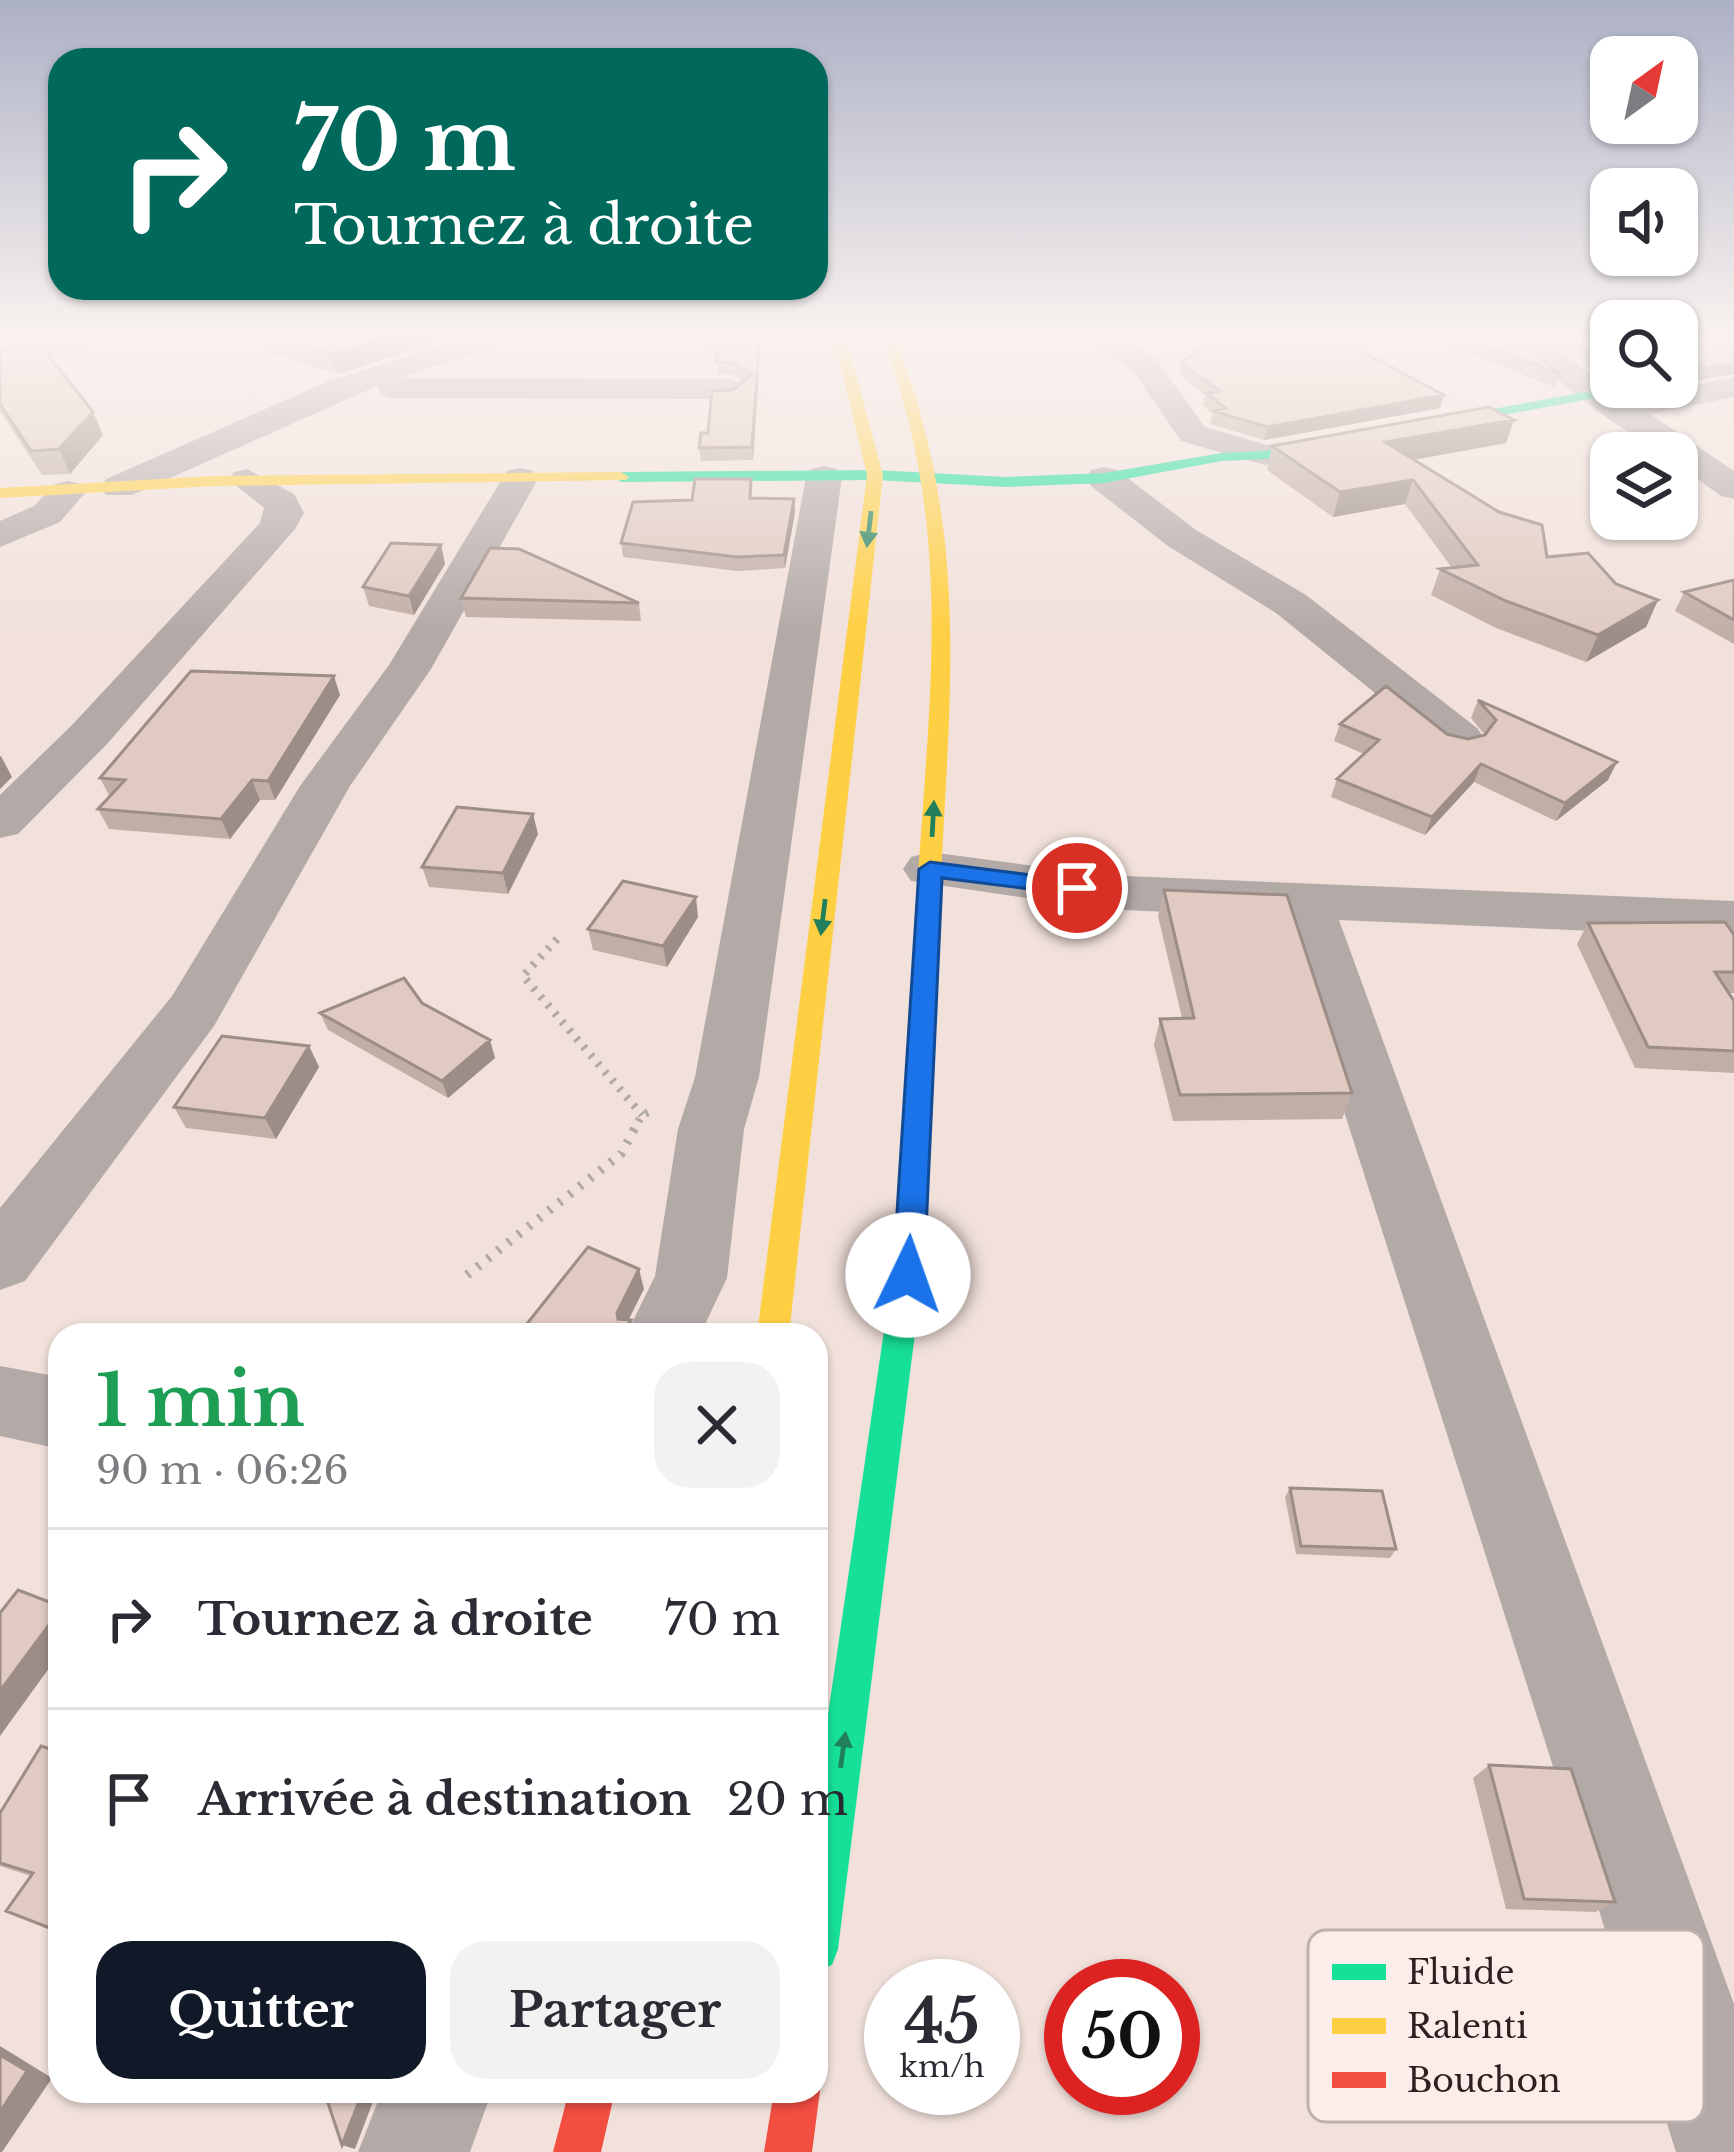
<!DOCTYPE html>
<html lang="fr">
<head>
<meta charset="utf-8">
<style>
	:root { --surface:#fff; --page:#f2f2f3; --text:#2b2b33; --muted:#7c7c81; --line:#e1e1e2; --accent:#111827 }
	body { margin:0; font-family:"Libre Baskerville",serif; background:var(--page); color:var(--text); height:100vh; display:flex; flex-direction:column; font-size:45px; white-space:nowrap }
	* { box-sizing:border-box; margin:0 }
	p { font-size:39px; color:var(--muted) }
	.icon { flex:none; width:66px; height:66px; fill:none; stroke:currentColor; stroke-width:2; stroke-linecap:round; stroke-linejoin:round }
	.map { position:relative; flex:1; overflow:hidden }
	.panel { position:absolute; left:48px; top:1323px; width:780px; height:780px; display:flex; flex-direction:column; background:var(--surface); border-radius:36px; box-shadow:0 3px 9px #0004 }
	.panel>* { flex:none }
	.guide { position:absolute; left:48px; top:48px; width:780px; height:252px; border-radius:36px; box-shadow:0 3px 9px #0004; background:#00695c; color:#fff; overflow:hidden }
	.needle { width:78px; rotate:33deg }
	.tools { position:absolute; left:1590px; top:36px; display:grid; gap:24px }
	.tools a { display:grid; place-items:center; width:108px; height:108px; border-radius:24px; background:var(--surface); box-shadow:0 3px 9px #0004; font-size:60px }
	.speed { position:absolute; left:864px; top:1959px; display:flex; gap:24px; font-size:60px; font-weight:700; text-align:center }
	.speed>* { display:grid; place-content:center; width:156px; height:156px; border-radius:50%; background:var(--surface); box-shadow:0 3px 9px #0004; line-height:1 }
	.speed small { font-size:30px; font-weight:400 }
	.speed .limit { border:18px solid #d22; background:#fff; color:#111 }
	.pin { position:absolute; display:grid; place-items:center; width:102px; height:102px; color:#fff; margin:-51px; border:6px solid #fff; border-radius:50%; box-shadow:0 3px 12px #0007 }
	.me { position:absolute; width:132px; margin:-66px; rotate:3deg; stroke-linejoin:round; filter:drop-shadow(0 0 9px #0008) }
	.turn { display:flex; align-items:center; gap:42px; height:252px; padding:0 48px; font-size:54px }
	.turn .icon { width:156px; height:156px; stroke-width:2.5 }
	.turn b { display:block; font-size:84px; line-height:102px }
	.round { display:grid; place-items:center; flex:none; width:126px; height:126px; border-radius:36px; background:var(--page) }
	.summary { display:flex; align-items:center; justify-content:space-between; height:204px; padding:0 48px }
	h1 { font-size:72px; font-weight:700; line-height:90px; color:#1e9e55 }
	.primary-button { display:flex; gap:24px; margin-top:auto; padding:24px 48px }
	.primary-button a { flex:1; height:138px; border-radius:36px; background:var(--accent); color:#fff; font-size:48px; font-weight:700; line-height:138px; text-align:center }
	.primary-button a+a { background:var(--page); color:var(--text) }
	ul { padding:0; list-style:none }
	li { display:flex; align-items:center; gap:36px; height:180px; padding:0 48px; border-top:3px solid var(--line) }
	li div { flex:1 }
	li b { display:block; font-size:45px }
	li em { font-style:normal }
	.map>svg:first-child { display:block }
</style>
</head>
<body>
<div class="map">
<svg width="1734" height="2152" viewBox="0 0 1734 2152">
	<rect width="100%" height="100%" fill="#f2e1db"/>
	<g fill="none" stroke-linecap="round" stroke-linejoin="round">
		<path stroke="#b1a9a5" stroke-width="8" stroke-dasharray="3 8" stroke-linecap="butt" d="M 557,939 L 523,976 L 642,1115
			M 633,1131 L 642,1115 L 654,1110"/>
		<path stroke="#b1a9a5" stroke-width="9" stroke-dasharray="3 10" stroke-linecap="butt" d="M 467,1275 L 621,1154 L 635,1128"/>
		<path fill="#b3aaa8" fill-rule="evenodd" d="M 70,334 L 119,334 L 114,340 L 0,369 L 0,351 Z
			M 475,334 L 518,334 L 513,340 L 400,378 L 732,379 L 748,389 L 732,399 L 392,398 L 381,395 L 377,386 L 132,495 L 106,495 L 101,487 L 106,479 L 327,382 Z
			M 1093,334 L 1122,334 L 1155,358 L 1205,427 L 1277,448 L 1282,455 L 1277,462 L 1265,465 L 1181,441 L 1133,371 L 1105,352 Z
			M 1499,334 L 1533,334 L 1629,399 L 1734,377 L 1734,397 L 1650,414 L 1734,471 L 1734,499 L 1721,496 L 1677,464 L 1677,453 L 1661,453 L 1607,418 Z
			M 824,466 L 837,469 L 842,477 L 759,1077 L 744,1129 L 727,1278 L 700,1335 L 626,1335 L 655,1276 L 678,1129 L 695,1077 L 806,477 L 811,469 Z
			M 1104,467 L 1117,470 L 1196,530 L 1306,595 L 1477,728 L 1484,738 L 1477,748 L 1460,752 L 1443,748 L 1276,613 L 1168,546 L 1091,486 L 1086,478 L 1091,470 Z
			M 520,468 L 533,471 L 538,479 L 431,669 L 350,786 L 214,1026 L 25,1281 L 0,1290 L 0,1208 L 172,996 L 300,786 L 389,665 L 502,479 L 507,471 Z
			M 247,469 L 294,494 L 304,513 L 295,529 L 107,744 L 18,834 L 0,838 L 0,795 L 73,724 L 260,523 L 264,508 L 229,480 L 234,472 Z
			M 68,481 L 81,484 L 86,492 L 60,522 L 0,547 L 0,521 L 34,506 L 55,484 Z
			M 930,852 L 1102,875 L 1734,901 L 1734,937 L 1339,920 L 1734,2004 L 1734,2152 L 1676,2152 L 1282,917 L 1102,909 L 911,881 L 903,869 L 911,857 Z
			M 0,1366 L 60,1377 L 60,1449 L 0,1436 Z
			M 382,2091 L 492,2091 L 470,2152 L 358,2152 Z"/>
		<path fill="#16e098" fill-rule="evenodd" d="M 1596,390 L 1601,397 L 1265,459 L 1222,461 L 1104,483 L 1006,487 L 875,480 L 621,482 L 613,477 L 621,472 L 875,470 L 1006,477 L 1104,473 L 1222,453 L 1265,451 Z
			M 908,1256 L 919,1260 L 923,1269 L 838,1949 L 832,1965 L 816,1971 L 816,1797 L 893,1269 L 897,1260 Z"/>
		<path fill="#ffcf43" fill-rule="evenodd" d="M 833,334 L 845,334 L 883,475 L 789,1335 L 757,1335 L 867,475 Z
			M 881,334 L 893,334 C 969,521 951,680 941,875 C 935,1007 930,1138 923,1269 L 919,1278 L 908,1282 L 897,1278 L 893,1269 C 901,1138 910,1007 918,876 C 931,681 953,521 881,334 Z
			M 621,472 L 629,477 L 626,480 L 213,486 L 0,498 L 0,488 L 213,476 Z"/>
		<path fill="#f24e42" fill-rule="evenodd" d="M 816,2080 L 820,2091 L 812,2152 L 764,2152 L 774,2091 L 816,2091 Z
			M 569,2091 L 615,2091 L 601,2152 L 553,2152 Z"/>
	</g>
	<path fill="#c1aea6" d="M 259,334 L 464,334 L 337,374 L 264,351 Z
		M 672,334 L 761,334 L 753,460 L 701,461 L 699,448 L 733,390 L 744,382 L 734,375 L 717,374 L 717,353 L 703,353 L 702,341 Z
		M 1212,334 L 1343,334 L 1340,340 L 1444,395 L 1440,408 L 1264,440 L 1210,424 L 1213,412 L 1203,405 L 1205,395 L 1179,375 L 1181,363 L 1218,336 Z
		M 1420,334 L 1510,334 L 1560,374 L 1555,387 Z
		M 1540,334 L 1611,334 L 1611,372 L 1601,375 Z
		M 1677,334 L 1734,334 L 1734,374 L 1698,380 L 1677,371 Z
		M 0,350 L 103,435 L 70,474 L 42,475 L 0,411 Z
		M 1514,420 L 1506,443 L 1414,460 L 1547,557 L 1658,600 L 1646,627 L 1586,662 L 1496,628 L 1431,595 L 1440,569 L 1452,568 L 1405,504 L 1333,517 L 1267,470 L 1272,446 Z
		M 751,498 L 795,512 L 785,568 L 738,571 L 623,557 L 621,543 Z
		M 441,545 L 445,564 L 414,615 L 369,606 L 363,587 Z
		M 1734,580 L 1734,644 L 1675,611 L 1684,592 Z
		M 461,598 L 639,603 L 641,621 L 466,617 Z
		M 340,695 L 275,800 L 260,800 L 230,839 L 109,829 L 98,809 L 110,797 L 100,778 Z
		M 1478,700 L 1608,780 L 1556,821 L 1474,782 L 1425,835 L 1331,797 L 1337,779 L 1364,754 L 1334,741 L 1340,724 L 1447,734 L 1468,739 L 1485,735 L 1471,718 Z
		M 538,834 L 508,894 L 429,887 L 422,867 Z
		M 1164,890 L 1352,1093 L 1342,1119 L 1173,1121 L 1154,1045 L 1160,1019 L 1182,1018 L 1158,916 Z
		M 698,917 L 667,967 L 593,950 L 588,929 Z
		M 1588,923 L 1734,935 L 1734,993 L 1729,993 L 1734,1001 L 1734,1073 L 1635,1068 L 1577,944 Z
		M 422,1003 L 495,1058 L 448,1098 L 328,1030 L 320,1013 Z
		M 309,1046 L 319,1067 L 276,1139 L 186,1128 L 174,1107 Z
		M 1290,1488 L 1396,1549 L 1390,1558 L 1296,1554 L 1285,1497 Z
		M 60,1752 L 31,1876 L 0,1866 L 0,1813 Z
		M 1489,1765 L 1615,1902 L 1595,1912 L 1506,1909 L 1473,1778 Z"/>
	<path fill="#9d8d87" d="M 397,334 L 464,334 L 337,374 L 331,354 Z
		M 760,334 L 761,334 L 753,460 L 752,447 Z
		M 1611,361 L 1611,372 L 1601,375 L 1606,363 Z
		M 1734,363 L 1734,374 L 1698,380 L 1704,368 Z
		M 1444,395 L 1440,408 L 1264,440 L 1267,427 Z
		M 93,412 L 103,435 L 70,474 L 59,449 Z
		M 1514,420 L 1506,443 L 1378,466 L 1385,442 Z
		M 1413,480 L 1405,504 L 1333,517 L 1340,492 Z
		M 794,499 L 795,512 L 785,568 L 784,555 Z
		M 441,545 L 445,564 L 414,615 L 409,596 Z
		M 1658,600 L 1646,627 L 1586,662 L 1598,635 Z
		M 334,676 L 340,695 L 275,800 L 268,781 Z
		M 1,756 L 12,777 L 0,789 L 0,757 Z
		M 1617,762 L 1608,780 L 1556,821 L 1565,803 Z
		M 1481,764 L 1474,782 L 1425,835 L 1432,817 Z
		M 252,780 L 260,800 L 230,839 L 221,819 Z
		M 533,814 L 538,834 L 508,894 L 503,873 Z
		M 696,897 L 698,917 L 667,967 L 663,946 Z
		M 490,1040 L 495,1058 L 448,1098 L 442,1081 Z
		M 309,1046 L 319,1067 L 276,1139 L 265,1118 Z
		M 639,1269 L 644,1289 L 623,1331 L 631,1320 L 635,1335 L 620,1335 L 617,1313 Z
		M 60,1610 L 60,1653 L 0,1736 L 0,1691 Z
		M 0,2046 L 52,2078 L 2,2152 L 0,2152 Z
		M 363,2091 L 377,2091 L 355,2149 L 342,2145 Z"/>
	<path fill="#e0cac1" stroke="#9d8d87" stroke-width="3" d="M 266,334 L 397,334 L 331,354 Z
		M 703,334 L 760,334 L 752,447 L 699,448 L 701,433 L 708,433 L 712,391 L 733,390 L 752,375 L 734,363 L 716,362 L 718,341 L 702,341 Z
		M 1221,334 L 1340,334 L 1338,339 L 1444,395 L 1267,427 L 1213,411 L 1226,408 L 1206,393 L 1220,391 L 1181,363 Z
		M 1454,334 L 1510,334 L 1560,374 Z
		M 1562,334 L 1611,334 L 1611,361 L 1606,363 Z
		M 1677,334 L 1734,334 L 1734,363 L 1704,368 L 1677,357 Z
		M 36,340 L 93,412 L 59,449 L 31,451 L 0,404 L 0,350 Z
		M 1489,407 L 1514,420 L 1385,442 L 1499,512 L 1542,525 L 1547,557 L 1588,553 L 1616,584 L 1658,600 L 1598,635 L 1506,601 L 1440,569 L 1478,565 L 1413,480 L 1340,492 L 1272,446 Z
		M 695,479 L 751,479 L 750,498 L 794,499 L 784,555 L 737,557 L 621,543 L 633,502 L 692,500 Z
		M 391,543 L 441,545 L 409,596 L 363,587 Z
		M 490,548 L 519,549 L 639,603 L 461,598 Z
		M 1734,580 L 1734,620 L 1684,592 Z
		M 191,671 L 334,676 L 268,781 L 252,780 L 221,819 L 98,809 L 125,780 L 100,778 Z
		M 1386,686 L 1447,734 L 1468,739 L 1485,735 L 1496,720 L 1478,700 L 1617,762 L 1565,803 L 1481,764 L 1432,817 L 1337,779 L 1379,740 L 1340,724 Z
		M 457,807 L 533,814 L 503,873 L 422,867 Z
		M 623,881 L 696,897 L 663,946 L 588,929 Z
		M 1164,890 L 1287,895 L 1352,1093 L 1180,1095 L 1160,1019 L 1194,1018 Z
		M 1725,922 L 1734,935 L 1734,972 L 1715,972 L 1734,1001 L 1734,1051 L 1648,1047 L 1588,923 Z
		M 404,978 L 422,1003 L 490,1040 L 442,1081 L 320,1013 Z
		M 222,1036 L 309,1046 L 265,1118 L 174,1107 Z
		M 588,1247 L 639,1269 L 617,1313 L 618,1319 L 631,1320 L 620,1335 L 518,1335 Z
		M 1290,1488 L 1382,1491 L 1396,1549 L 1301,1546 Z
		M 18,1590 L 60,1606 L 60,1610 L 0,1691 L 0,1613 Z
		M 41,1746 L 60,1752 L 60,1932 L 6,1911 L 33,1873 L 0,1863 L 0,1813 Z
		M 1489,1765 L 1571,1769 L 1615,1902 L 1524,1899 Z
		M 0,2055 L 27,2071 L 0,2112 Z
		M 324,2091 L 363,2091 L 342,2145 Z"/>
	<defs><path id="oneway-solid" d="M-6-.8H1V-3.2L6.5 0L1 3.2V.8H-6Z" transform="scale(3)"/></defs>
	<g fill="#21805b">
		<use href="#oneway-solid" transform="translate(869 529) rotate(97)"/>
		<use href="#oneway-solid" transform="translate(933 819) rotate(-87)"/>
		<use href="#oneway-solid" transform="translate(823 917) rotate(97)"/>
		<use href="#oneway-solid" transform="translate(843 1750) rotate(-82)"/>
	</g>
	<linearGradient id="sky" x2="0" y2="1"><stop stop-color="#adb1c6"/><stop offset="0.53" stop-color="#f9f2ef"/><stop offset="1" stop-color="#f9f2ef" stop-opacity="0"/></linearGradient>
	<rect width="1734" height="635" fill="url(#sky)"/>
	<path fill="#1a73e8" stroke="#114b97" stroke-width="3" d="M 930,862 L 1077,881 L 1089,888 L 1077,895 L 942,878 L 924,1275 L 919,1284 L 908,1288 L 897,1284 L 893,1275 L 919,869 Z"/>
	<rect x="1308" y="1930" width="396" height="192" rx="18" fill="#fbeeea" stroke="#bdb0ad" stroke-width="3"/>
	<rect x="1332" y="1964" width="54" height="16" fill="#16e098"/>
	<rect x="1332" y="2018" width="54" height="16" fill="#ffcf43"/>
	<rect x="1332" y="2072" width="54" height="16" fill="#f24e42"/>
	<g font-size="33" fill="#2c211e">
		<text x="1407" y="1984">Fluide</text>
		<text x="1407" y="2038">Ralenti</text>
		<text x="1407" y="2092">Bouchon</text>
	</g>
</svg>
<div class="tools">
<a><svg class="needle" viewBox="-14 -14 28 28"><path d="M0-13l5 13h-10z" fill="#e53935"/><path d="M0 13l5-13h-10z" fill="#7c7c81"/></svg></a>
<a><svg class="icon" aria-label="sound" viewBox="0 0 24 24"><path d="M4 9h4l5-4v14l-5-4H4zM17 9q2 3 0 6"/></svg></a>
<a><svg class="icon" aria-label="search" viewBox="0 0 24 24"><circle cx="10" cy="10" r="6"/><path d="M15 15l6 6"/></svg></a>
<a><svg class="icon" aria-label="layers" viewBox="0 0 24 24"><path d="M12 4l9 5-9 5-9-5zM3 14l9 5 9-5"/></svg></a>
</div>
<div class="speed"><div>45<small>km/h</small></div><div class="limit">50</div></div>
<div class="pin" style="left:1077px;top:888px;background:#d93025"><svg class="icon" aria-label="arrive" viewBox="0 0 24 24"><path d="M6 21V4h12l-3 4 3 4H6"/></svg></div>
<svg class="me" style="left:908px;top:1275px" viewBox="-20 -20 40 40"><circle r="19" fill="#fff"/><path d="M0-13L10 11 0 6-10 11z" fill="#1a73e8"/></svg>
<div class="guide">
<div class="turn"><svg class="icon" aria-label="right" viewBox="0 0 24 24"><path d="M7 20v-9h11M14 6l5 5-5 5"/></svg><div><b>70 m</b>Tournez à droite</div></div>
</div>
<section class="panel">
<div class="summary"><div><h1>1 min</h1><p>90 m · 06:26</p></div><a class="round"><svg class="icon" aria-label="close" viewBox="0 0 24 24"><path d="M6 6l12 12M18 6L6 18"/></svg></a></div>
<ul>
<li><svg class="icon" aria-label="right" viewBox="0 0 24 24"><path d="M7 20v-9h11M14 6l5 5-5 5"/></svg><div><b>Tournez à droite</b></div><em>70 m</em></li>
<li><svg class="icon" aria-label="arrive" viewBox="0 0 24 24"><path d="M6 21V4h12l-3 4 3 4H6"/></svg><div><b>Arrivée à destination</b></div><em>20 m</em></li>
</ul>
<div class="primary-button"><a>Quitter</a><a>Partager</a></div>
</section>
</div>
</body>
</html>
